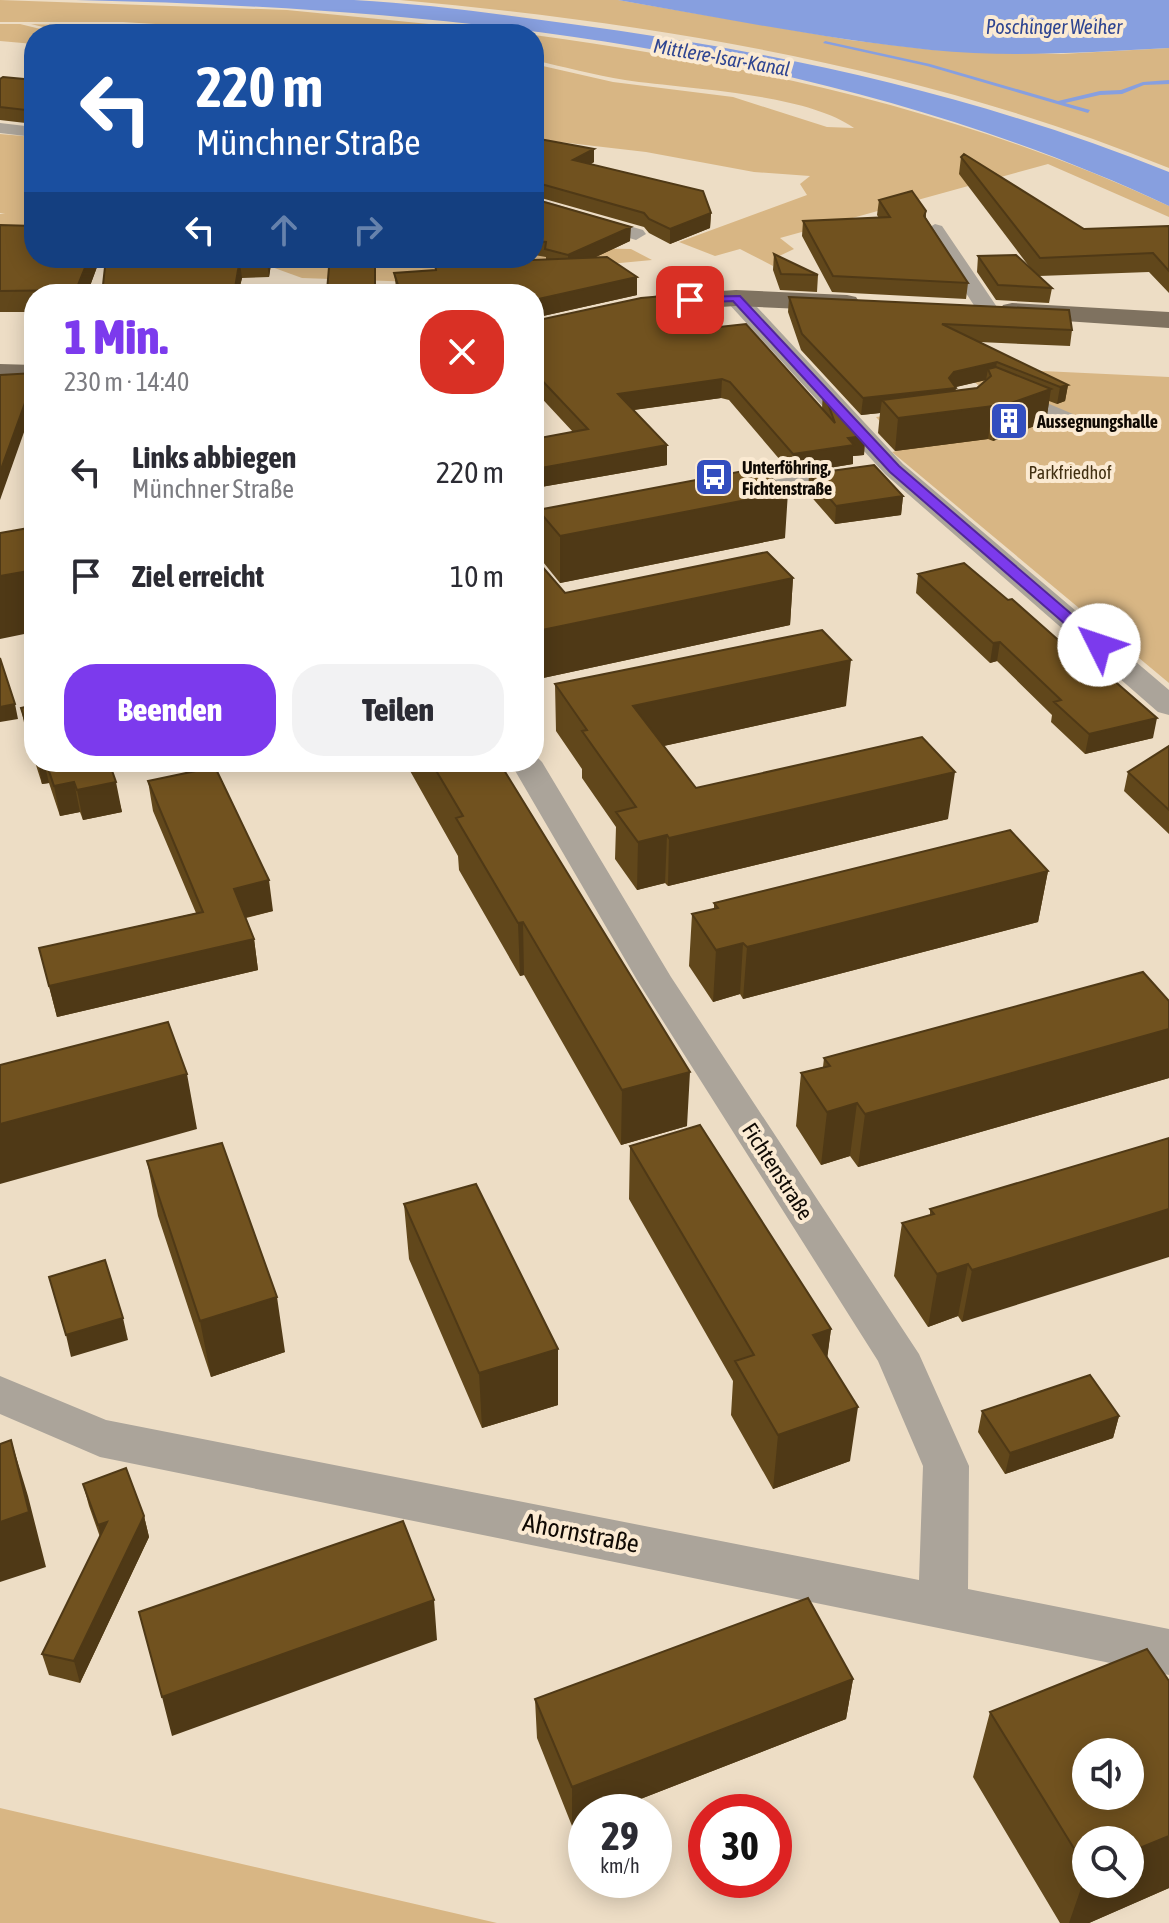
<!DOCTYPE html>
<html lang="de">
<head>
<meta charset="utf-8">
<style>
	:root { --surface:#fff; --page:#f2f2f3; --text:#2b2b33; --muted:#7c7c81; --accent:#7c3aed }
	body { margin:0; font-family:"Asap Condensed",sans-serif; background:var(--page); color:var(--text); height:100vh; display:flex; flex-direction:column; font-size:30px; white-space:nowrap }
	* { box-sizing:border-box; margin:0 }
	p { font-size:26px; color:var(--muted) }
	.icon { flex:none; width:44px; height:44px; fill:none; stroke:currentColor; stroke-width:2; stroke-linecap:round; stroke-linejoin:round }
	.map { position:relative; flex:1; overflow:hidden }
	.sheet { position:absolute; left:24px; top:284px; width:520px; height:488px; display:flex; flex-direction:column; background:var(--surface); border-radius:32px; box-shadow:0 4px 20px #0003 }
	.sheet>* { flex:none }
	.guide { position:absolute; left:24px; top:24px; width:520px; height:244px; border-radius:32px; box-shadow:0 4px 20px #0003; background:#1a4fa0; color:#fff; overflow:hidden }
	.tools { position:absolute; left:1072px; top:1738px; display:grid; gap:16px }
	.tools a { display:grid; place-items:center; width:72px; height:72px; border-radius:50%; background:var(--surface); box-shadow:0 4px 20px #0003; font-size:40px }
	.speed { position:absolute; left:568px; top:1794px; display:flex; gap:16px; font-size:40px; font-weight:700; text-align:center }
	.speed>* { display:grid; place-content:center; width:104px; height:104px; border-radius:50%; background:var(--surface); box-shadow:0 4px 20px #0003; line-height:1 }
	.speed small { font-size:20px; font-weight:400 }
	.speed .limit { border:12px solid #d22; background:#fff; color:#111 }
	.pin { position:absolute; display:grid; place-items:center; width:68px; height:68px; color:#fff; margin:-34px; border-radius:16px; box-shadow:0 4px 12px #0006 }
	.me { position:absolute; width:88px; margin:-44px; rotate:311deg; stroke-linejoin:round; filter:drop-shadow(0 0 6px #0008) }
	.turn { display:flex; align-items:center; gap:28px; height:168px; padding:0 40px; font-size:36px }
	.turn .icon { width:104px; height:104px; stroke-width:2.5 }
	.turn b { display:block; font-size:56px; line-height:68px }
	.lanes { display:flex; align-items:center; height:76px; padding:0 40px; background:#0003; justify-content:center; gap:40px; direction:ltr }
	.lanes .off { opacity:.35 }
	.round { display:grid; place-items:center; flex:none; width:84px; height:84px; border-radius:32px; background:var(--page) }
	.head { display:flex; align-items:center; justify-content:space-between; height:136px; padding:0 40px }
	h1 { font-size:48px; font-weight:800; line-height:60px; color:var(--accent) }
	.primary-button { display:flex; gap:16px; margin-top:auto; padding:16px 40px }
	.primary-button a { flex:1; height:92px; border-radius:32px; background:var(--accent); color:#fff; font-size:32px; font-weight:800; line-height:92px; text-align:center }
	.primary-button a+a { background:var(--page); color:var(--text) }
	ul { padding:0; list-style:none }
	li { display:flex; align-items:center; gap:24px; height:104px; padding:0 40px }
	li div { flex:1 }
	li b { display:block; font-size:30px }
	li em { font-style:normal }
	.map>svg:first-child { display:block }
</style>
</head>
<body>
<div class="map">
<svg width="1169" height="1923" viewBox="0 0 1169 1923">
	<rect width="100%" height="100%" fill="#edddc5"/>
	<path fill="#d8b684" d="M 0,0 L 287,10 L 530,34 L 314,34 L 123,22 L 0,22 Z
		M 400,0 L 618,0 L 850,40 L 934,50 L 1061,54 L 1169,48 L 1169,168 C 924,68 662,24 400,0 Z
		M 0,24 L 20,24 L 61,34 L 34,34 L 34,44 L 0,41 Z
		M 31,24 L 180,29 L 172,34 L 71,34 Z
		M 534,35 C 751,64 970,113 1169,206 L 1169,217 L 1048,164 L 780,238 L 794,249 L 775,258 L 773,266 L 740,249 L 715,256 L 679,242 L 807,195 L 800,184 L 810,176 L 754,172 L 646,152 L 534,139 L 534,64 L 613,82 L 733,97 L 827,127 L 854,128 C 806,93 685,89 625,80 C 594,75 564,67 534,60 Z
		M 0,134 L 34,137 L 34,244 L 0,242 L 0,214 L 5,214 L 0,213 Z
		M 534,247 L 631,249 L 652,260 L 417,282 L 302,278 L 269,266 L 144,258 L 534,258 Z
		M 959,367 L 1169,377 L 1169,683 L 892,452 L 905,449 L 876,417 L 966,406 L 952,391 L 980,387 Z
		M 0,1808 L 497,1923 L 0,1923 Z"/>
	<path fill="#879fdf" d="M 76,0 C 168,0 262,0 354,0 C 427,4 499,14 571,24 C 775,51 978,95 1169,172 L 1169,206 C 831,47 445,8 76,0 Z
		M 618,0 L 1169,0 L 1169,48 C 1090,52 1010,58 931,50 C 826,39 722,18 618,0 Z"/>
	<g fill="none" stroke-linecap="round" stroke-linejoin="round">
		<path fill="#879fdf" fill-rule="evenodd" d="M 825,41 L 930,64 L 1058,101 L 1100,91 L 1121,90 L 1143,82 L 1169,80 L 1169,84 L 1144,85 L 1122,94 L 1100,95 L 1065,103 L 1090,110 L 1088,113 L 927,66 L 823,43 Z"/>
		<path fill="#aba49a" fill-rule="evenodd" d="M 0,123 L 34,127 L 34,137 L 0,133 Z
			M 534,198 L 643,230 L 646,234 L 636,240 L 534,210 Z
			M 935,224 L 942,226 L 999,310 L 996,315 L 980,315 L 977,310 L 925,230 Z
			M 736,292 L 744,293 L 903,464 L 1169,690 L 1169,715 L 1158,712 L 885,474 L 728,303 L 725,298 L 728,293 Z
			M 1002,384 L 1073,414 L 1076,419 L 1073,424 L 1055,424 L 994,396 L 990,391 L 994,386 Z
			M 857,467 L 866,470 L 870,475 L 866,480 L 734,502 L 725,499 L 721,494 L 725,489 L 734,486 Z
			M 534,754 L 542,762 L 671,977 L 919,1354 L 969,1466 L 968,1589 L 1169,1629 L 1169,1675 L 100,1457 L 0,1414 L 0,1376 L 106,1420 L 919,1580 L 923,1466 L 878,1361 L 637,980 L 510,762 L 534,762 Z"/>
		<path fill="#7f7260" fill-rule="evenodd" d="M 736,290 L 847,295 L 856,297 L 860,303 L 856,309 L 847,311 L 736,306 L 659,311 L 534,337 L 534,321 L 659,295 Z
			M 1012,303 L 1169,312 L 1169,328 L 1003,317 L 999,311 L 1003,305 Z
			M 0,364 L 34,365 L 34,383 L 0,382 Z"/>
	</g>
	<path fill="#61471b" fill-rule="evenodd" d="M 0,79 L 34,80 L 34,124 L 0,120 Z
		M 534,138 L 594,162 L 591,164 L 711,213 L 710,228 L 670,244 L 649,233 L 644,227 L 534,196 Z
		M 961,157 L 1084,229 L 1169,226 L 1169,293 L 1149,272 L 1039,276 L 1052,288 L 1049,303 L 996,300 L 977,272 L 978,256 L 1031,269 L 959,174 Z
		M 534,199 L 630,241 L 596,257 L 637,295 L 534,318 L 534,294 L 397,294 L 394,273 L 435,270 L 435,264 L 546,259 L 546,257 L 534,255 Z
		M 879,200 L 926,211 L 926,218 L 968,283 L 966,299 L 832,292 L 802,236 L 803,221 L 879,218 L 877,215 Z
		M 0,225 L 34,258 L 99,258 L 96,261 L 97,267 L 87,294 L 34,294 L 34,312 L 0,312 Z
		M 774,254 L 818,275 L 817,292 L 780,290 L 773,270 Z
		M 106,258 L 272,258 L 269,277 L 242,278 L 238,294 L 102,294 Z
		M 789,297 L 1072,330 L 1070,346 L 979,342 L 1068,385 L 1065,401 L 1057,404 L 1049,401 L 1046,422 L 993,441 L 988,439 L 895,451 L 878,433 L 880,413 L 861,415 L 801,350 L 788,312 ZM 986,380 L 977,388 L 955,391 L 955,387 Z
		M 534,321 L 822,409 L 823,390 L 865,436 L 864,455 L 853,456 L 853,464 L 792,474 L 729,400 L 721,398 L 634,410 L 667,465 L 541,487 L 534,478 L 534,439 L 573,432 L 534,390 Z
		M 809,474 L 903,496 L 901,515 L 835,524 L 808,493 Z
		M 538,510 L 785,538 L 560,583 L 539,557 Z
		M 534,557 L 565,593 L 793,578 L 790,625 L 543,678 L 534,666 Z
		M 918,574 L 1153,738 L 1085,754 L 1051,722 L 1052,715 L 997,661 L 990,663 L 916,593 Z
		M 555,684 L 846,706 L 663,746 L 696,788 L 948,819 L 668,886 L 665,883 L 637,890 L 615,859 L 616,827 L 582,778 L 582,769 L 556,731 Z
		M 34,705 L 34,759 L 27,737 L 21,708 Z
		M 1169,746 L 1169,834 L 1124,791 L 1128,772 Z
		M 35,762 L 109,762 L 122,812 L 83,820 L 80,812 L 60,816 L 49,783 L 42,784 Z
		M 405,762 L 499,762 L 687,1126 L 621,1145 L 524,975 L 520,976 L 459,870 L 458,856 Z
		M 148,781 L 273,911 L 246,918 L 254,939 L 258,970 L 57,1017 L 39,948 L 196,913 L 153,811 Z
		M 1048,871 L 1038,922 L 743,999 L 740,994 L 713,1002 L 689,966 L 692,914 L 714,909 L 714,903 Z
		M 1169,1001 L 1169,1078 L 858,1167 L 850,1156 L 821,1165 L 796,1126 L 801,1073 L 823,1067 L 824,1058 Z
		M 1169,1138 L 962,1322 L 958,1316 L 928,1327 L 894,1276 L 902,1223 L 930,1215 L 930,1209 Z
		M 630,1146 L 831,1329 L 827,1357 L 850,1461 L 773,1489 L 731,1415 L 733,1381 L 629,1199 Z
		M 147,1161 L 285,1352 L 211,1377 L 158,1216 Z
		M 404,1204 L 558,1349 L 558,1405 L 482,1428 L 409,1259 Z
		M 982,1411 L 1119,1416 L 1113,1438 L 1005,1474 L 978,1432 Z
		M 83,1484 L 144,1516 L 149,1537 L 80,1683 L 49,1675 L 42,1654 L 100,1537 L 89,1506 Z
		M 853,1679 L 846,1719 L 607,1812 L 586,1812 L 572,1826 L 537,1738 L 535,1699 Z
		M 1169,1681 L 1169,1888 L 1089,1923 L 1060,1923 L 973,1777 L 990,1712 ZM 1086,1840 L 1130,1884 L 1086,1884 Z"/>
	<path fill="#4f3916" d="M 594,149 L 594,162 L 573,174 L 573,160 Z
		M 711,213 L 710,228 L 670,244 L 670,229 Z
		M 631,227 L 630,241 L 568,270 L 568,255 Z
		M 89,258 L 99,258 L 96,261 L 97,267 L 87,294 L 77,294 L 76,290 Z
		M 268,258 L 272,258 L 269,277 L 267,262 Z
		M 240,263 L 242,278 L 238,294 L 234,294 L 238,270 Z
		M 637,277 L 637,295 L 534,318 L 534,300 Z
		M 997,362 L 994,378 L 991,376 L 988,369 L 986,380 L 952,388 L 956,388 L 954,404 L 882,400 L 880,413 L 861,415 L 863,398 L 949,378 L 954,372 Z
		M 34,378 L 34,404 L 0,500 L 0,472 Z
		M 722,379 L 721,398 L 618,412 L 618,394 Z
		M 1068,385 L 1065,401 L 1057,404 L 1060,387 Z
		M 1051,389 L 1046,422 L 993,441 L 997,408 Z
		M 993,406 L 988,439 L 895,451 L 898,418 Z
		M 865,436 L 864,455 L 853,456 L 853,464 L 792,474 L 793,454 L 848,438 Z
		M 667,445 L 667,465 L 541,487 L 541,468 Z
		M 788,492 L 785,538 L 560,583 L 560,536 Z
		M 903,496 L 901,515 L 835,524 L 836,506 Z
		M 34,570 L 34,632 L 0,639 L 0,576 Z
		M 793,578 L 790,625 L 543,678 L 542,630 Z
		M 1000,642 L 997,661 L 990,663 L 993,643 Z
		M 851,660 L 846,706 L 632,753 L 633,706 Z
		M 15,704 L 18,719 L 0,722 L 0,707 Z
		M 1157,718 L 1153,738 L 1085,754 L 1089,734 Z
		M 38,762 L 44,762 L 49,783 L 42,784 Z
		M 955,772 L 948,819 L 668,886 L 669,838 Z
		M 74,782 L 80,812 L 60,816 L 54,786 Z
		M 116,782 L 122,812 L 83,820 L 77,790 Z
		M 667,835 L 665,883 L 637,890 L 638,842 Z
		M 1048,871 L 1038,922 L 743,999 L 747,947 Z
		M 269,880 L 273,911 L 239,919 L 234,889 Z
		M 523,922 L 524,975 L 520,976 L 518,923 Z
		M 254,939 L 258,970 L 57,1017 L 49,986 Z
		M 743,943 L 740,994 L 713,1002 L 716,950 Z
		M 1169,1029 L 1169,1078 L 858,1167 L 865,1114 Z
		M 690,1072 L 687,1126 L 621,1145 L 622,1090 Z
		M 187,1074 L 197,1129 L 0,1184 L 0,1124 Z
		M 857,1103 L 850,1156 L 821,1165 L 827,1112 Z
		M 1169,1209 L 1169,1257 L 962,1322 L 972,1270 Z
		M 968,1264 L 958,1316 L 928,1327 L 937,1274 Z
		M 277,1297 L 285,1352 L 211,1377 L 200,1321 Z
		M 123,1318 L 128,1340 L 71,1357 L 66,1335 Z
		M 831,1329 L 824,1383 L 813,1335 Z
		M 558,1349 L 558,1405 L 482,1428 L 479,1373 Z
		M 858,1407 L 850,1461 L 773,1489 L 778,1435 Z
		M 1119,1416 L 1113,1438 L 1005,1474 L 1010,1453 Z
		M 11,1440 L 28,1496 L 46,1567 L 0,1582 L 0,1522 Z
		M 144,1516 L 149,1537 L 80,1683 L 74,1661 Z
		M 107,1522 L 104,1547 L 98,1525 Z
		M 434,1600 L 437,1640 L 172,1736 L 162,1697 Z
		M 853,1679 L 846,1719 L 607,1812 L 586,1812 L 586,1820 L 572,1826 L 572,1787 Z
		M 1169,1836 L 1169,1888 L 1089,1923 L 1069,1923 L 1086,1874 L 1086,1884 L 1130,1884 L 1130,1852 Z"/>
	<path fill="#71521f" stroke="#4f3916" stroke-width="2" fill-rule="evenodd" d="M 3,77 L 34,80 L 34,111 L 0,107 L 0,79 Z
		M 534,138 L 594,149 L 573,160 L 703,191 L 711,213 L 670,229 L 649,219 L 644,213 L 534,182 Z
		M 964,154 L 1084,229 L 1169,226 L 1169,271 L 1153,253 L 1040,258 L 961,157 Z
		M 912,191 L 926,211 L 924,216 L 968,283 L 833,276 L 803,221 L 890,217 L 879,200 Z
		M 534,199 L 631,227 L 568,255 L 545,249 L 546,242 L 534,241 Z
		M 0,225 L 34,226 L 34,258 L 89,258 L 76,290 L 0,291 Z
		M 774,254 L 818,275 L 781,274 Z
		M 1016,255 L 1052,288 L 998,285 L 978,256 Z
		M 607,257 L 637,277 L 534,300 L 534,294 L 401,294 L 394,273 L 436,270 L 435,264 Z
		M 106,258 L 268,258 L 267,262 L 240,263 L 238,270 L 234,294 L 102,294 Z
		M 375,266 L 375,293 L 358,294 L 291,294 L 327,291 L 329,267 Z
		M 664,296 L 710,328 L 746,324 L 835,423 L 823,390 L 865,436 L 848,438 L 854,445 L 793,454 L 730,382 L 722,379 L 618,394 L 667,445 L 541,468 L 534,460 L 534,439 L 588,429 L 534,372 L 534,321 L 641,298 Z
		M 789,297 L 1069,310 L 1072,330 L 942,324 L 1068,385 L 1060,387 L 997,362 L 954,372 L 949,378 L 956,388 L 863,398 L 802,334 Z
		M 996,367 L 1051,389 L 997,408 L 993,406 L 898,418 L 882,400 L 977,388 L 991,376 L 988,369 Z
		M 34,373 L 34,378 L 0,472 L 0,375 Z
		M 874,465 L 903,496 L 836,506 L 809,474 Z
		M 759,468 L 788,492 L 560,536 L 538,510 Z
		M 29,528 L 34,542 L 34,570 L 0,576 L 0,533 Z
		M 767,552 L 793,578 L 542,630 L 534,620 L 534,557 L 565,593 Z
		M 964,563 L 1008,600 L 1012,599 L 1065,646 L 1073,645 L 1157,718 L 1089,734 L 1054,702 L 1061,700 L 1000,642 L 993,643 L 918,574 Z
		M 822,630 L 851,660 L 633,706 L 696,788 L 922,737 L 955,772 L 669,838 L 667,835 L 638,842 L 616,812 L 636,807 L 582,731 L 587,730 L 555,684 Z
		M 0,658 L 15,704 L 0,707 Z
		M 34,705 L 34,748 L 21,708 Z
		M 1169,746 L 1169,810 L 1128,772 Z
		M 46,762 L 109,762 L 116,782 L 77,790 L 74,782 L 54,786 Z
		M 431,762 L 499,762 L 690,1072 L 622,1090 L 523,922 L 518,923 L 456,818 L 463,816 Z
		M 215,767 L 269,880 L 234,889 L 254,939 L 49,986 L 39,948 L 203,912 L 148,781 Z
		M 1010,830 L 1048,871 L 747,947 L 743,943 L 716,950 L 692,914 L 718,908 L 714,903 Z
		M 1143,972 L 1169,1001 L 1169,1029 L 865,1114 L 857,1103 L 827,1112 L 801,1073 L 830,1066 L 824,1058 Z
		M 168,1022 L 187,1074 L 0,1124 L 0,1065 Z
		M 700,1125 L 831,1329 L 813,1335 L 858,1407 L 778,1435 L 735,1361 L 754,1355 L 630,1146 Z
		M 1169,1138 L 1169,1209 L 972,1270 L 968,1264 L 937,1274 L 902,1223 L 934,1214 L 930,1209 Z
		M 222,1143 L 277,1297 L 200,1321 L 147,1161 Z
		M 476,1184 L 558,1349 L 479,1373 L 404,1204 Z
		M 105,1260 L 123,1318 L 66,1335 L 49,1277 Z
		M 1090,1375 L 1119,1416 L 1010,1453 L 982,1411 Z
		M 11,1440 L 29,1512 L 0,1522 L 0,1444 Z
		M 126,1468 L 144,1516 L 74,1661 L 42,1654 L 107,1522 L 98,1525 L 83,1484 Z
		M 403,1521 L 434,1600 L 162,1697 L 139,1612 Z
		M 808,1598 L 853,1679 L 572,1787 L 535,1699 Z
		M 1147,1649 L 1169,1681 L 1169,1836 L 1130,1852 L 1130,1840 L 1086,1840 L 1086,1868 L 990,1712 ZM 1086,1752 L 1130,1752 L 1130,1796 L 1086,1796 Z"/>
	<path fill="#7c3aed" stroke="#51269a" stroke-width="2" d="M 740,296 L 899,466 L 1104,642 L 1104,649 L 1094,649 L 890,472 L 733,301 L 690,303 L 685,300 L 690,297 Z"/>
	<defs>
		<symbol id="building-square" viewBox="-11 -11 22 22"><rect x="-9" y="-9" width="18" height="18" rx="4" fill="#334ebf" stroke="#fbead2"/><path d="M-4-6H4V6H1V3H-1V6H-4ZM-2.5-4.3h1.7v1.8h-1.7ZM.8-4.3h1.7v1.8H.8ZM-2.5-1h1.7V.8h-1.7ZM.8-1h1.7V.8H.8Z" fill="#fff"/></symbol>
		<symbol id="bus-square" viewBox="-11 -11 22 22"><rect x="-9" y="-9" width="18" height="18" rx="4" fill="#334ebf" stroke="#fbead2"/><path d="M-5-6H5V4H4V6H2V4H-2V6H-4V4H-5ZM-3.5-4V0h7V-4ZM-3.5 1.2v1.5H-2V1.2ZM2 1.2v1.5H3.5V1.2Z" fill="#fff"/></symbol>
	</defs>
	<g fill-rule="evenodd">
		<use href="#building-square" x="987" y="399" width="44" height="44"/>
		<use href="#bus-square" x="692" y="455" width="44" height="44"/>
	</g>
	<g text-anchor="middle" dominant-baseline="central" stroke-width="8" stroke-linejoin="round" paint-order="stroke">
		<g font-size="18" font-weight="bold" fill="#100a04" stroke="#fbead2" text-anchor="start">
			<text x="1037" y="421">Aussegnungshalle</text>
			<text x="742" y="467">Unterföhring,<tspan x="742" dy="21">Fichtenstraße</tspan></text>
		</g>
		<g font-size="18" fill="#412f11" stroke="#fbead2">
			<text x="1070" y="472">Parkfriedhof</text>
		</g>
		<g font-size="20" font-style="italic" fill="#2f4591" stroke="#fbead2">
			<text x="1054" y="26">Poschinger Weiher</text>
			<text transform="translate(722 57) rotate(10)">Mittlere-Isar-Kanal</text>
		</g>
		<g font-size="22" fill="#100a04" stroke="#fbead2">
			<text transform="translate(778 1171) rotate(57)">Fichtenstraße</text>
		</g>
		<g font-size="26" fill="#100a04" stroke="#fbead2">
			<text transform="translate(581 1533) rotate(11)">Ahornstraße</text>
		</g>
	</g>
</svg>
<div class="tools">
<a><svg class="icon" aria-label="sound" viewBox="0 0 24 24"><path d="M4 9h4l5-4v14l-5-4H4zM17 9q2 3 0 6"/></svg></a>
<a><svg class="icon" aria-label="search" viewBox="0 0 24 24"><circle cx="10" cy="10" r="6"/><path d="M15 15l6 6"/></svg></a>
</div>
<div class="speed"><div>29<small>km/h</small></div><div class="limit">30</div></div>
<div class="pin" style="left:690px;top:300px;background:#d93025"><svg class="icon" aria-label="arrive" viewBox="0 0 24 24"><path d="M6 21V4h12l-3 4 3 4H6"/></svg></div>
<svg class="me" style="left:1099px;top:645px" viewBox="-20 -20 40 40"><circle r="19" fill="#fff"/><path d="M0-13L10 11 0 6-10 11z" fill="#7c3aed"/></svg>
<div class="guide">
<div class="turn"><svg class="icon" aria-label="left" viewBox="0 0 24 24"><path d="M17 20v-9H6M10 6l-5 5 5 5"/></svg><div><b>220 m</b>Münchner Straße</div></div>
<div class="lanes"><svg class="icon" aria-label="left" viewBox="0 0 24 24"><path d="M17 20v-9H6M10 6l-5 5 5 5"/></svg><svg class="icon off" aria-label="ahead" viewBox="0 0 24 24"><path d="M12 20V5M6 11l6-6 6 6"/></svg><svg class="icon off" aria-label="right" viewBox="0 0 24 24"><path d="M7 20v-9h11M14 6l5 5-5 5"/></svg></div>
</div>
<section class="sheet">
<div class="head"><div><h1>1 Min.</h1><p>230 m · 14:40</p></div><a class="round" style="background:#d93025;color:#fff"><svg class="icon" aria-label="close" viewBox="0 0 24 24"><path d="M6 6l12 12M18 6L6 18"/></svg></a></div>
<ul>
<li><svg class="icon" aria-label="left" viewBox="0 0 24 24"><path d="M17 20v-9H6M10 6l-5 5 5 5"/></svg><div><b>Links abbiegen</b><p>Münchner Straße</p></div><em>220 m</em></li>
<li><svg class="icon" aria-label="arrive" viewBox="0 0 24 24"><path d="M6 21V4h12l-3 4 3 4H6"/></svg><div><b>Ziel erreicht</b></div><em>10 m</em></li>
</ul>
<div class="primary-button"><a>Beenden</a><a>Teilen</a></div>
</section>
</div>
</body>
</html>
